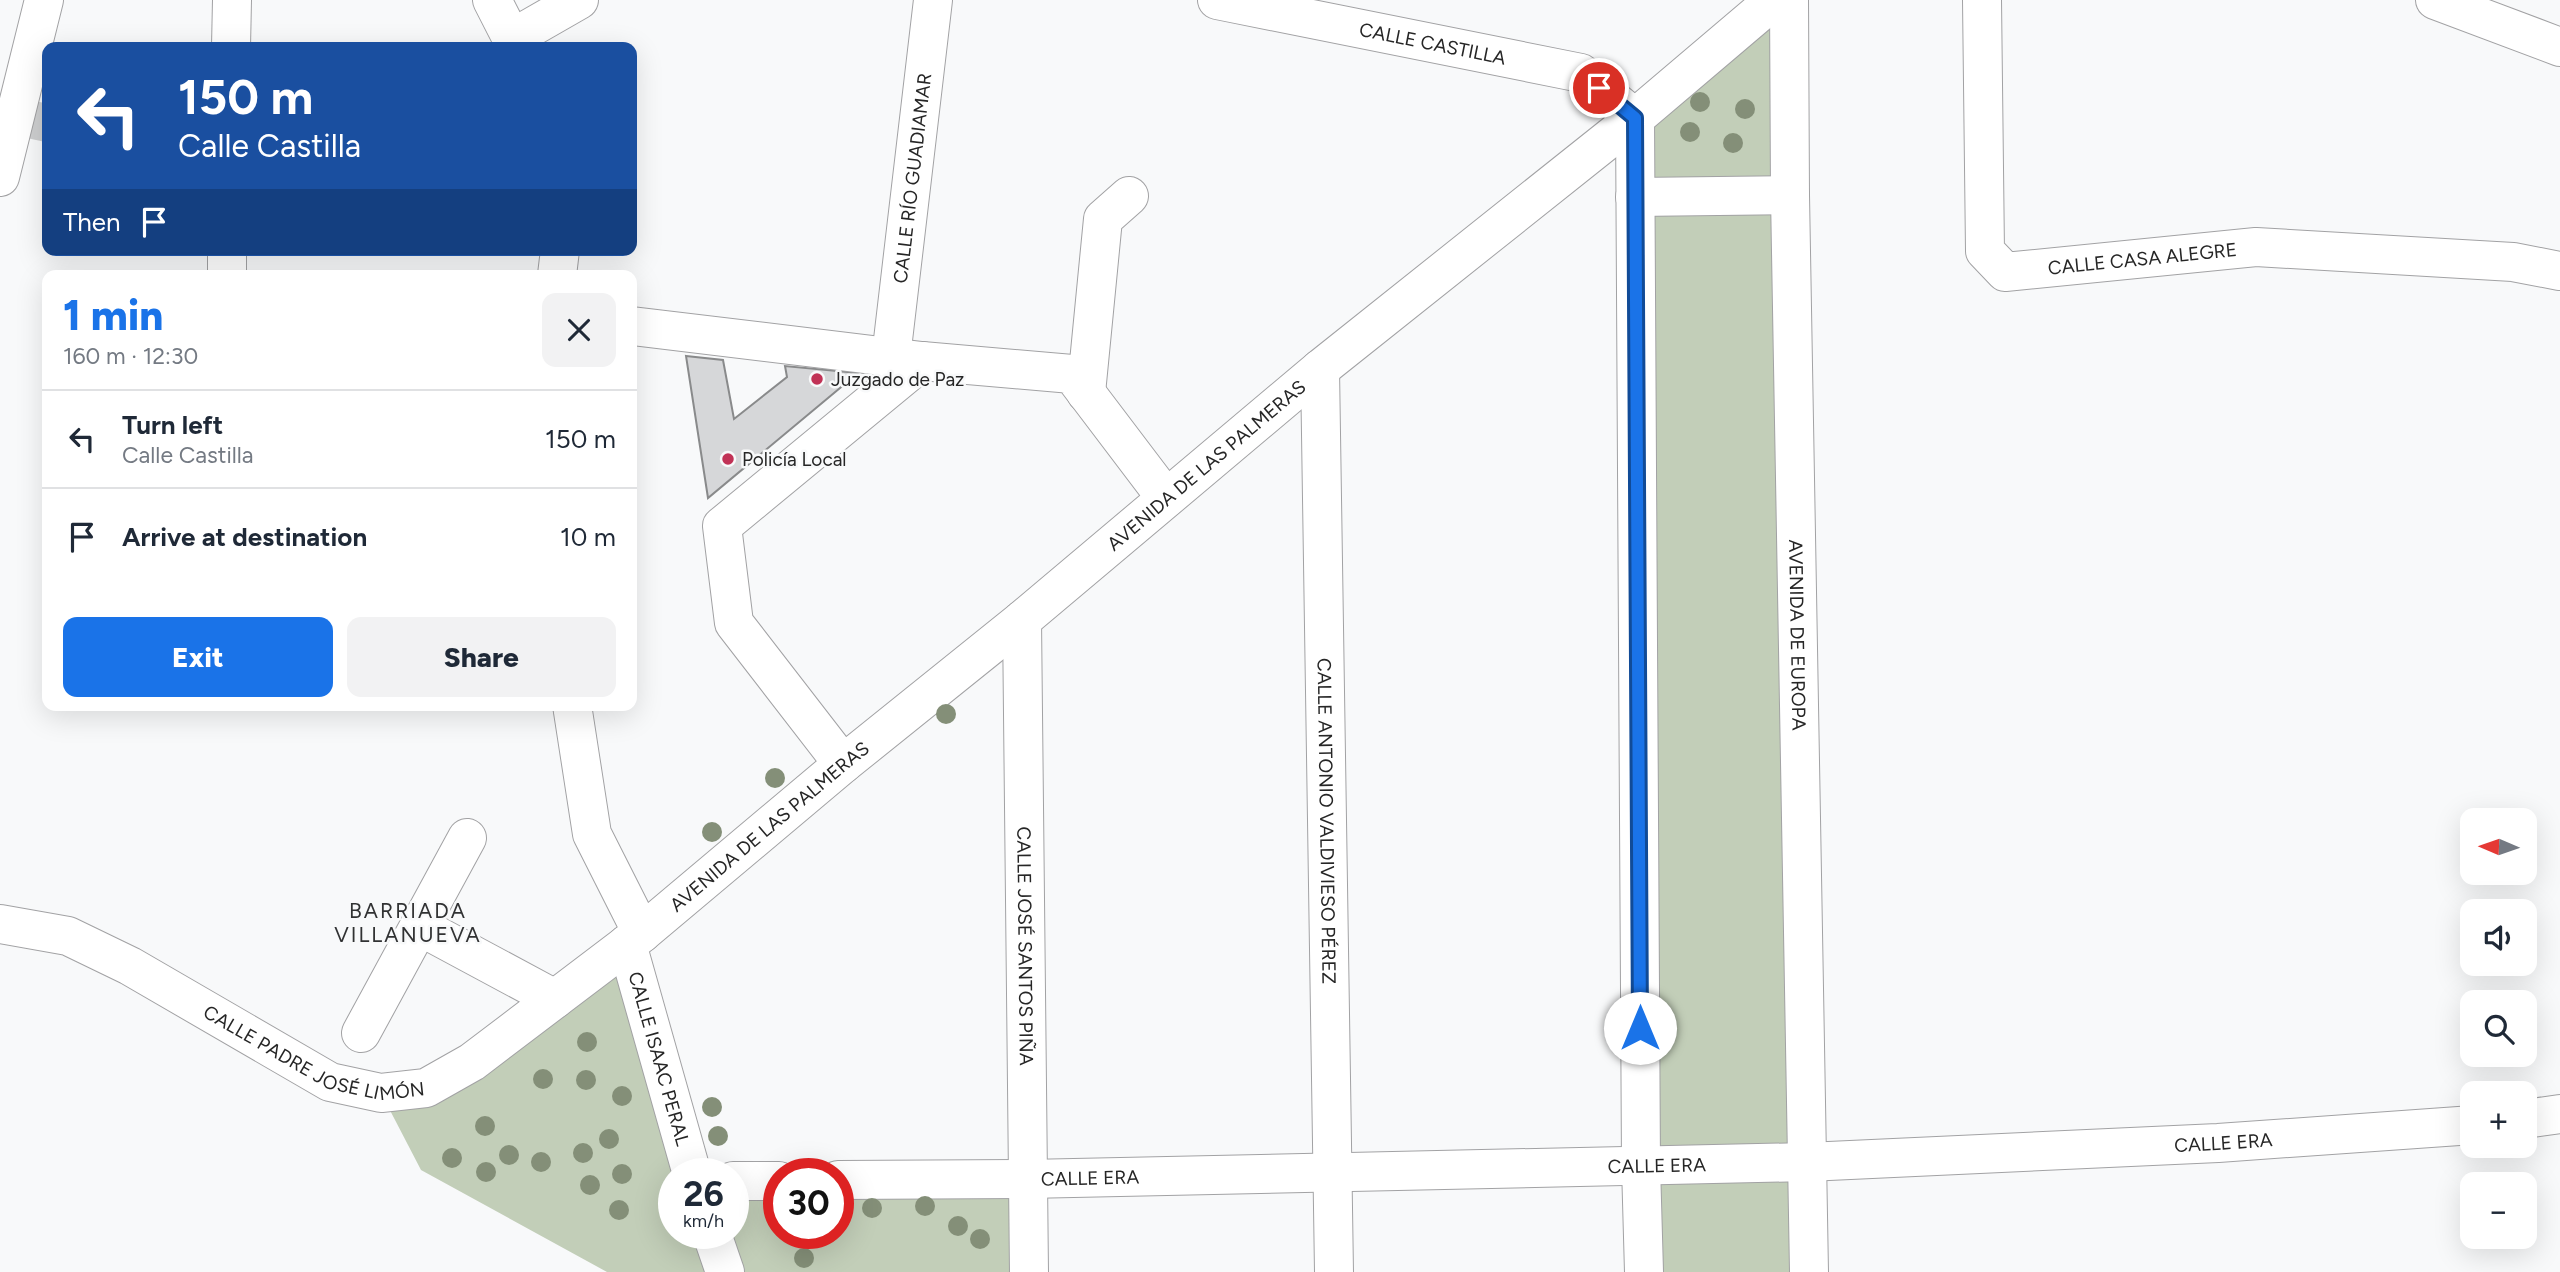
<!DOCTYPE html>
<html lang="en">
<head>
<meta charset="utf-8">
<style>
	:root { --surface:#fff; --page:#f2f2f3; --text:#1f2937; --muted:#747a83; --line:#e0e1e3; --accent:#1a73e8 }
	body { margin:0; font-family:Figtree,sans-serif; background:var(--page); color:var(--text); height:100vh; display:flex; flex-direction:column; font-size:26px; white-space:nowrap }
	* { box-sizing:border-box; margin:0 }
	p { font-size:23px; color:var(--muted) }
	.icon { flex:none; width:38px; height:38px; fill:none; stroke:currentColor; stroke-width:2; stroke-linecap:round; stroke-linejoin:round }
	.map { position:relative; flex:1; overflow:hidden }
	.panel { position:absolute; left:42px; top:270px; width:595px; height:441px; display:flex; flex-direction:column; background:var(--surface); border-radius:14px; box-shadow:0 7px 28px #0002 }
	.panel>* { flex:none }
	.top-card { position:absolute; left:42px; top:42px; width:595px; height:214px; border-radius:14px; box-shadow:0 7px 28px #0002; background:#1a4fa0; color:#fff; overflow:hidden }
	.needle { width:46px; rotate:272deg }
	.buttons { position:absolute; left:2460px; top:808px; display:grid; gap:14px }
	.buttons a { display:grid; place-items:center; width:77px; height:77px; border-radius:14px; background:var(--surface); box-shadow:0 7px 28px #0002; font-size:35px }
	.speed { position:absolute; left:658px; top:1158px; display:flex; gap:14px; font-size:35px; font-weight:700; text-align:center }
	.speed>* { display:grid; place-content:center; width:91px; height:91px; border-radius:50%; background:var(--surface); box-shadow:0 7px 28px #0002; line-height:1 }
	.speed small { font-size:18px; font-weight:400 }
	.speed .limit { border:10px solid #d22; background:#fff; color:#111 }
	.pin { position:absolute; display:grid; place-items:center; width:60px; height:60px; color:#fff; margin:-30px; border:4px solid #fff; border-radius:50%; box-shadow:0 2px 7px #0007 }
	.me { position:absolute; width:77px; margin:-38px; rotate:0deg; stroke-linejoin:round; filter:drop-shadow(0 0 5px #0008) }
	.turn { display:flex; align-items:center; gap:24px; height:147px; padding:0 21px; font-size:32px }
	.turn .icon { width:91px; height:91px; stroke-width:2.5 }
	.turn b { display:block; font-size:49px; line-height:60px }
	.then { display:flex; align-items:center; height:66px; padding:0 21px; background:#0003; gap:14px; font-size:26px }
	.round { display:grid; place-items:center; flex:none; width:74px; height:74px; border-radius:14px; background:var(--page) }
	.headline { display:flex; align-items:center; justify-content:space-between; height:119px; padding:0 21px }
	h1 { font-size:42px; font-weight:800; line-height:52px; color:var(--accent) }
	.cta { display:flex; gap:14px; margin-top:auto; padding:14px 21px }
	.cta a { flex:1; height:80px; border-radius:14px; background:var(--accent); color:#fff; font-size:28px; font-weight:800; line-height:80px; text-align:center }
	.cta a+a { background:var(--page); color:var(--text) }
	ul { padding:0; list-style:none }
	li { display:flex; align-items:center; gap:21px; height:98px; padding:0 21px; border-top:2px solid var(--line) }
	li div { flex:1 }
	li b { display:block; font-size:26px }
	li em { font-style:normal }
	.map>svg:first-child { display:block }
</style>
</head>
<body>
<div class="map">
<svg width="2560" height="1272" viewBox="0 0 2560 1272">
	<rect width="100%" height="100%" fill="#f8f9fa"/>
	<path fill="#c2ceb8" d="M 1774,0 L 1809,1272 L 1644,1272 L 1635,118 Z
		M 627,944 L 674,1174 L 674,1234 L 733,1234 L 733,1181 L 779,1181 L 779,1234 L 838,1234 L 838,1180 L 1027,1179 L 1029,1272 L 607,1272 L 421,1170 L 381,1093 L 426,1088 Z"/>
	<path fill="#d6d7d9" stroke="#898a8b" stroke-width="2" d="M 686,356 L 723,360 L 734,419 L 787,377 L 785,366 L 858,373 L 708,498 Z"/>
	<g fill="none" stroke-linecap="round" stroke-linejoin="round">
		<path stroke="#cecfd0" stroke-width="38" stroke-dasharray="38 19" stroke-linecap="butt" d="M 15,116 L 47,123"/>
		<defs>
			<g id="street">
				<path d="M 492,0 L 516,47"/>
				<path id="s1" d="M 1217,0 L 1581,73 L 1635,118 L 1641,1166 L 1644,1272"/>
				<path id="s2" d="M 1789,0 L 1790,195 L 1809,1272"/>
				<path id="s3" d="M 1982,0 L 1985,251 L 2005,272 L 2256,247 L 2513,262 L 2560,271"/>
				<path d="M 2435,0 L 2560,47"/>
				<path d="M 511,39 L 579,0"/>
				<path d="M 231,47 L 232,0"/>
				<path d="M 0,177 L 44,0"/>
				<path d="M 1635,197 L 1790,195"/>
				<path d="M 227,275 L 227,250"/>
				<path d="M 557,275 L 560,250"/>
				<path d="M 632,326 L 922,361 L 1072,374 L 1166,498"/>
				<path id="s4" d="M 891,357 L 933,0"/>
				<path id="s5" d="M 1320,369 L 1334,1272"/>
				<path d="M 1086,393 L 1103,219 L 1129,196"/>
				<path id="s6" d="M 1022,620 L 1029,1272"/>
				<path d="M 843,764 L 734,623 L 722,526 L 922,361"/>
				<path id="s7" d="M 0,924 L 68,936 L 130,966 L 330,1082 L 381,1093 L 426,1088 L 472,1062 L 642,933 L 592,834 L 572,705"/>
				<path d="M 419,926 L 555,999"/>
				<path d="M 361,1033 L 467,838"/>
				<path d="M 2525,1119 L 2560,1114"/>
				<path id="s8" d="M 838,1180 L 1027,1179 L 1807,1162 L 2218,1143 L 2473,1125"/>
				<path d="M 733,1181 L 779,1181"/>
			</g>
			<g id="secondary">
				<path id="s9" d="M 642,933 L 843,764 L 1022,620 L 1320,369 L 1635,118 L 1774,0"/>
				<path id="s10" d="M 627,944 L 692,1174"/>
				<path d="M 712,1234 L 725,1272"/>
			</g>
		</defs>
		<use href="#street" stroke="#a2a2a4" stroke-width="40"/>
		<use href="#secondary" stroke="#a2a2a4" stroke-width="40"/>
		<use href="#street" stroke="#fff" stroke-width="38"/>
		<use href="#secondary" stroke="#fff" stroke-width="38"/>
	</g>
	<g fill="#848f78">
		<circle cx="1700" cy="102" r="10"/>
		<circle cx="1745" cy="109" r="10"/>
		<circle cx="1690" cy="132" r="10"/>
		<circle cx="1733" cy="143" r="10"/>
		<circle cx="946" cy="714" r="10"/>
		<circle cx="775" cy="778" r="10"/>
		<circle cx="712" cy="832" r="10"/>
		<circle cx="587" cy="1042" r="10"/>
		<circle cx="543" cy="1079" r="10"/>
		<circle cx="586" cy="1080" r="10"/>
		<circle cx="622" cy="1096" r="10"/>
		<circle cx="712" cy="1107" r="10"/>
		<circle cx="485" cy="1126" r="10"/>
		<circle cx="718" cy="1136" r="10"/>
		<circle cx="609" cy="1139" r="10"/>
		<circle cx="583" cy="1153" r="10"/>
		<circle cx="509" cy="1155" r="10"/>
		<circle cx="452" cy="1158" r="10"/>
		<circle cx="541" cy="1162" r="10"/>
		<circle cx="486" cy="1172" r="10"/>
		<circle cx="622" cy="1174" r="10"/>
		<circle cx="590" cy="1185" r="10"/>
		<circle cx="925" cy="1206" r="10"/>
		<circle cx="872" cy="1208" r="10"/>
		<circle cx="619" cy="1210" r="10"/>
		<circle cx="958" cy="1226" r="10"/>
		<circle cx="980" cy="1239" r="10"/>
		<circle cx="804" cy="1258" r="10"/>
	</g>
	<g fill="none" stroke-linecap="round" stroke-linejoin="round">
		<defs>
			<path id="route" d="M 1599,88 L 1635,118 L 1640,1028"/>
		</defs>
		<use href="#route" stroke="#114b97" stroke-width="18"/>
		<use href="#route" stroke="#1a73e8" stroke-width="12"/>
	</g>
	<g fill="#c13256" stroke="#f8f9fa" stroke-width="2.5">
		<circle cx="817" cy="379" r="7"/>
		<circle cx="728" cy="459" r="7"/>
	</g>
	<g text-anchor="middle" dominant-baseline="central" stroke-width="5" stroke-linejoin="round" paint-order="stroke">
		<g font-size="19" fill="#262626" stroke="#f8f9fa">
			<text stroke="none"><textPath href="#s1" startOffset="220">CALLE CASTILLA</textPath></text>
			<text stroke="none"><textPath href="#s4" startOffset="180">CALLE RÍO GUADIAMAR</textPath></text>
			<text stroke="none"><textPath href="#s3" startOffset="418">CALLE CASA ALEGRE</textPath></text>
			<text stroke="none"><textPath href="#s9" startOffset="733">AVENIDA DE LAS PALMERAS</textPath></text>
			<text stroke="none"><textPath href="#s2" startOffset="635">AVENIDA DE EUROPA</textPath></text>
			<text stroke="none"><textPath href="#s5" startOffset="452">CALLE ANTONIO VALDIVIESO PÉREZ</textPath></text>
			<text stroke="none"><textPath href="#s9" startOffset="166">AVENIDA DE LAS PALMERAS</textPath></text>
			<text stroke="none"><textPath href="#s6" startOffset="326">CALLE JOSÉ SANTOS PIÑA</textPath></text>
			<text stroke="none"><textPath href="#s7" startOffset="345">CALLE PADRE JOSÉ LIMÓN</textPath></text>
			<text stroke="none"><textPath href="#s10" startOffset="119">CALLE ISAAC PERAL</textPath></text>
			<text stroke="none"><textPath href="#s8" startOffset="1386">CALLE ERA</textPath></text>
			<text stroke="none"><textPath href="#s8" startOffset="819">CALLE ERA</textPath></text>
			<text stroke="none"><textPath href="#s8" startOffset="252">CALLE ERA</textPath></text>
		</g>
		<g font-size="19" fill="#262626" stroke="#f8f9fa" text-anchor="start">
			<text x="831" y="379">Juzgado de Paz</text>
			<text x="742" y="459">Policía Local</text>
		</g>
		<g font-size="21" letter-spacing="2" fill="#313233" stroke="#f8f9fa">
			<text x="408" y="910">BARRIADA<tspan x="408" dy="24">VILLANUEVA</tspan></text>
		</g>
	</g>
</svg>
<div class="buttons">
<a><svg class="needle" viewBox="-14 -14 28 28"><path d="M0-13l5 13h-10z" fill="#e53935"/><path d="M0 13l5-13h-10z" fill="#747a83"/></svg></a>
<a><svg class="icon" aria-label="sound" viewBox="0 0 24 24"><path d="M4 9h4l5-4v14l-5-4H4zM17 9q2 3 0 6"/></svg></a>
<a><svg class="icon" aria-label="search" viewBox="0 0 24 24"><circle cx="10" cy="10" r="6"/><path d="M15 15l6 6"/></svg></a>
<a>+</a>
<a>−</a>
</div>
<div class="speed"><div>26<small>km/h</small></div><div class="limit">30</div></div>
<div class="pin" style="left:1599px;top:88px;background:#d93025"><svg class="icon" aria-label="arrive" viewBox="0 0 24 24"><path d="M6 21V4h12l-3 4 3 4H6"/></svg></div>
<svg class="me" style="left:1640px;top:1028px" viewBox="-20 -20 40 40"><circle r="19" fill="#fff"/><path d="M0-13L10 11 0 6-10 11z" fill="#1a73e8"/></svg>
<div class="top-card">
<div class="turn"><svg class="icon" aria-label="left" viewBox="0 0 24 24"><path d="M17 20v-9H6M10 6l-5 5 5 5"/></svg><div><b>150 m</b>Calle Castilla</div></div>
<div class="then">Then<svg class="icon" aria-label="arrive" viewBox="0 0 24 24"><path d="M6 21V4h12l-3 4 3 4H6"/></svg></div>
</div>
<section class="panel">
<div class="headline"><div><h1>1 min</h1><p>160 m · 12:30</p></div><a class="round"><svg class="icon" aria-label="close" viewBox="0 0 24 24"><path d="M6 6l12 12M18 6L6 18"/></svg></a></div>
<ul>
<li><svg class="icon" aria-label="left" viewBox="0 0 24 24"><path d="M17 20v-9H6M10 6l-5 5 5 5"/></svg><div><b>Turn left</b><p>Calle Castilla</p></div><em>150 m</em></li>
<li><svg class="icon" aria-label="arrive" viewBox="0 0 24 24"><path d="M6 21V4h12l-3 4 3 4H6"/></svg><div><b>Arrive at destination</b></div><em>10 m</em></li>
</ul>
<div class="cta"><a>Exit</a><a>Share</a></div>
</section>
</div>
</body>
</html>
